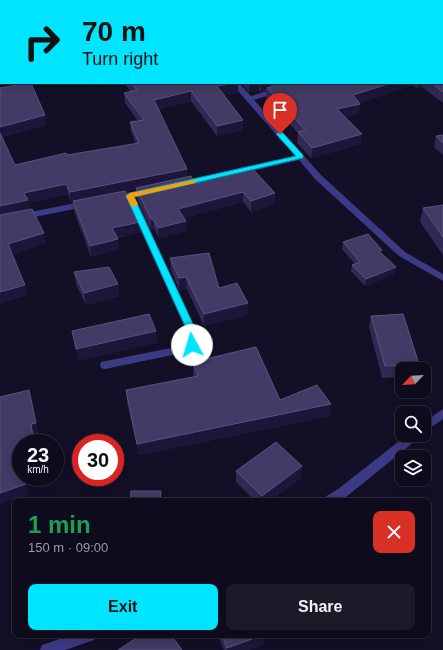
<!DOCTYPE html>
<html lang="en">
<head>
<meta charset="utf-8">
<style>
	:root { --surface:#0e0b1c; --page:#1c1929; --text:#f1f3f6; --muted:#9b9ba3; --line:#2e2b3b; --accent:#00e5ff }
	body { margin:0; font-family:Helvetica,sans-serif; background:var(--page); color:var(--text); height:100vh; display:flex; flex-direction:column; font-size:15px; white-space:nowrap }
	* { box-sizing:border-box; margin:0 }
	p { font-size:13px; color:var(--muted) }
	.icon { flex:none; width:22px; height:22px; fill:none; stroke:currentColor; stroke-width:2; stroke-linecap:round; stroke-linejoin:round }
	.map { position:relative; flex:1; overflow:hidden }
	.drawer { position:absolute; left:12px; top:498px; width:419px; height:140px; display:flex; flex-direction:column; background:var(--surface); border-radius:8px; box-shadow:0 2px 10px #0003,0 0 0 1px var(--line) }
	.drawer>* { flex:none }
	.top-card { position:absolute; left:0px; top:0px; width:443px; height:84px; box-shadow:0 2px 10px #0003,0 0 0 1px var(--line); background:#00e5ff; color:#111; overflow:hidden }
	.needle { width:26px; rotate:245deg }
	.fabs { position:absolute; left:395px; top:362px; display:grid; gap:8px }
	.fabs a { display:grid; place-items:center; width:36px; height:36px; border-radius:8px; background:var(--surface); box-shadow:0 2px 10px #0003,0 0 0 1px var(--line); font-size:20px }
	.speed { position:absolute; left:12px; top:434px; display:flex; gap:8px; font-size:20px; font-weight:700; text-align:center }
	.speed>* { display:grid; place-content:center; width:52px; height:52px; border-radius:50%; background:var(--surface); box-shadow:0 2px 10px #0003,0 0 0 1px var(--line); line-height:1 }
	.speed small { font-size:10px; font-weight:400 }
	.speed .limit { border:6px solid #d22; background:#fff; color:#111 }
	.pin { position:absolute; display:grid; place-items:center; width:34px; height:34px; color:#fff; margin:-41px -17px; border-radius:50% 50% 50% 0; rotate:-45deg; box-shadow:0 0 4px #0007 }
	.pin .icon { rotate:45deg }
	.me { position:absolute; width:44px; margin:-22px; rotate:354deg; stroke-linejoin:round; filter:drop-shadow(0 0 3px #0008) }
	.turn { display:flex; align-items:center; gap:14px; height:84px; padding:0 16px; font-size:18px }
	.turn .icon { width:52px; height:52px; stroke-width:2.5 }
	.turn b { display:block; font-size:28px; line-height:34px }
	.round { display:grid; place-items:center; flex:none; width:42px; height:42px; border-radius:8px; background:var(--page) }
	.overview { display:flex; align-items:center; justify-content:space-between; height:68px; padding:0 16px }
	h1 { font-size:24px; font-weight:600; line-height:30px; color:#1e9e55 }
	.primary-button { display:flex; gap:8px; margin-top:auto; padding:8px 16px }
	.primary-button a { flex:1; height:46px; border-radius:8px; background:var(--accent); color:#111; font-size:16px; font-weight:600; line-height:46px; text-align:center }
	.primary-button a+a { background:var(--page); color:var(--text) }
	.map>svg:first-child { display:block }
</style>
</head>
<body>
<div class="map">
<svg width="443" height="650" viewBox="0 0 443 650">
	<rect width="100%" height="100%" fill="#130f26"/>
	<g fill="none" stroke-linecap="round" stroke-linejoin="round">
		<path fill="#3d3a85" fill-rule="evenodd" d="M 442,41 L 443,41 L 443,45 L 442,45 Z
			M 231,83 L 239,83 L 251,96 L 295,83 L 307,83 L 254,100 L 321,175 L 405,252 L 443,274 L 443,281 L 399,256 L 315,179 L 299,160 L 182,187 L 179,186 L 178,184 L 179,182 L 295,156 Z
			M 149,189 L 152,190 L 153,192 L 152,194 L 135,197 L 200,339 L 196,348 L 187,352 L 105,369 L 101,368 L 100,365 L 101,362 L 181,346 L 188,342 L 190,339 L 127,199 L 115,201 L 111,198 L 115,195 Z
			M 86,201 L 90,204 L 89,206 L 0,224 L 0,218 Z
			M 443,409 L 443,419 L 424,432 L 424,422 Z
			M 407,435 L 421,435 L 419,438 L 346,497 L 339,501 L 323,501 L 325,497 L 338,489 Z
			M 71,635 L 96,635 L 94,640 L 65,650 L 40,650 L 42,645 Z"/>
	</g>
	<path fill="#312854" d="M 58,0 L 116,0 L 116,1 L 59,1 Z
		M 146,0 L 222,0 L 222,1 L 146,1 Z
		M 292,0 L 369,0 L 368,0 L 368,1 L 292,1 Z
		M 443,59 L 443,103 L 422,87 L 418,89 L 413,85 L 359,103 L 359,114 L 345,117 L 361,144 L 311,158 L 297,143 L 298,133 L 266,98 L 266,90 L 261,92 L 259,90 L 249,92 L 241,83 L 442,83 Z
		M 124,83 L 238,83 L 238,93 L 224,95 L 243,120 L 243,130 L 217,136 L 191,101 L 159,109 L 187,177 L 195,184 L 275,193 L 274,204 L 251,212 L 243,202 L 184,218 L 186,231 L 159,238 L 154,229 L 151,230 L 137,199 L 136,189 L 126,192 L 140,232 L 117,238 L 119,249 L 91,257 L 74,211 L 73,202 L 71,203 L 68,194 L 28,203 L 30,209 L 46,243 L 12,254 L 27,295 L 0,303 L 0,88 L 46,125 L 2,137 L 15,165 L 67,155 L 136,144 L 131,132 L 130,122 L 138,121 L 125,103 L 124,93 L 131,92 Z
		M 443,135 L 443,155 L 434,147 L 436,136 Z
		M 443,205 L 443,255 L 420,222 L 423,208 Z
		M 343,242 L 382,253 L 394,274 L 365,286 L 351,271 L 352,265 L 355,264 L 342,249 Z
		M 170,258 L 219,288 L 247,315 L 204,326 L 187,289 L 179,290 L 171,270 Z
		M 74,272 L 119,296 L 86,305 L 76,284 Z
		M 371,316 L 419,364 L 417,369 L 402,369 L 402,377 L 382,378 L 369,327 Z
		M 193,362 L 280,400 L 330,416 L 139,455 L 127,402 L 126,390 L 194,377 L 193,373 Z
		M 236,471 L 301,478 L 270,501 L 255,501 L 236,482 Z
		M 218,635 L 264,635 L 263,645 L 248,650 L 224,650 Z"/>
	<path fill="#1d163a" d="M 238,83 L 238,93 L 217,96 L 217,86 Z
		M 249,83 L 260,83 L 259,90 L 249,92 Z
		M 261,83 L 292,83 L 267,88 L 266,90 L 261,92 Z
		M 391,83 L 414,83 L 413,85 L 352,106 L 353,95 Z
		M 419,83 L 423,83 L 422,87 L 418,89 Z
		M 191,91 L 191,101 L 155,110 L 154,100 Z
		M 360,104 L 359,114 L 336,119 L 337,109 Z
		M 45,115 L 46,125 L 0,137 L 0,127 Z
		M 243,120 L 243,130 L 217,136 L 217,126 Z
		M 362,134 L 361,144 L 311,158 L 312,148 Z
		M 187,169 L 187,179 L 71,203 L 70,192 Z
		M 66,184 L 68,194 L 28,203 L 30,211 L 0,217 L 0,206 L 24,193 Z
		M 243,192 L 243,202 L 179,220 L 178,209 Z
		M 275,193 L 274,204 L 251,212 L 251,201 Z
		M 151,219 L 153,219 L 154,229 L 151,230 Z
		M 186,221 L 186,231 L 159,238 L 158,228 Z
		M 140,222 L 140,232 L 114,238 L 112,228 Z
		M 44,233 L 46,243 L 10,255 L 8,244 Z
		M 118,239 L 119,249 L 91,257 L 90,246 Z
		M 396,267 L 394,274 L 365,286 L 366,279 Z
		M 186,277 L 187,289 L 179,290 L 179,278 Z
		M 118,284 L 119,296 L 86,305 L 84,293 Z
		M 25,285 L 27,295 L 0,303 L 0,292 Z
		M 248,303 L 247,315 L 204,326 L 204,314 Z
		M 156,331 L 157,343 L 78,361 L 76,349 Z
		M 29,390 L 39,433 L 34,435 L 35,443 L 34,443 L 31,424 Z
		M 331,404 L 330,416 L 139,455 L 137,444 Z
		M 21,447 L 21,458 L 19,459 L 16,448 Z
		M 302,466 L 301,478 L 270,501 L 262,501 L 262,496 Z
		M 26,484 L 29,495 L 0,504 L 0,493 Z
		M 264,635 L 263,645 L 248,650 L 227,650 L 227,648 Z"/>
	<path fill="#433a66" stroke="#5a527e" d="M 312,0 L 367,0 L 369,1 L 333,1 L 332,0 L 331,1 L 315,1 Z
		M 442,58 L 443,59 L 443,92 L 432,83 L 442,83 Z
		M 28,83 L 31,83 L 45,115 L 0,127 L 0,88 Z
		M 131,83 L 238,83 L 217,86 L 243,120 L 217,126 L 191,91 L 154,100 L 187,169 L 70,192 L 66,184 L 24,193 L 28,200 L 0,206 L 0,133 L 15,165 L 66,153 L 67,155 L 139,143 L 130,122 L 144,120 L 124,93 L 137,90 Z
		M 281,83 L 391,83 L 353,95 L 360,104 L 337,109 L 362,134 L 312,148 L 298,132 L 305,130 L 267,88 Z
		M 443,135 L 443,143 L 436,136 Z
		M 251,167 L 275,193 L 251,201 L 243,192 L 178,209 L 186,221 L 158,228 L 153,219 L 151,219 L 136,188 L 191,176 L 195,184 Z
		M 125,191 L 140,222 L 112,228 L 118,239 L 90,246 L 73,201 Z
		M 443,205 L 443,237 L 423,208 Z
		M 32,209 L 44,233 L 8,244 L 25,285 L 0,292 L 0,215 Z
		M 368,234 L 382,250 L 379,251 L 396,267 L 366,279 L 352,265 L 360,262 L 343,242 Z
		M 209,253 L 219,288 L 237,283 L 248,303 L 204,314 L 186,277 L 179,278 L 170,258 Z
		M 109,267 L 118,284 L 84,293 L 74,272 Z
		M 149,314 L 156,331 L 76,349 L 72,331 Z
		M 403,314 L 419,364 L 385,366 L 371,316 Z
		M 256,347 L 280,400 L 317,385 L 331,404 L 137,444 L 126,390 L 198,376 L 193,362 Z
		M 29,390 L 36,423 L 31,424 L 34,443 L 21,443 L 21,447 L 16,448 L 21,468 L 21,477 L 24,477 L 26,484 L 0,493 L 0,397 Z
		M 276,442 L 302,466 L 262,496 L 236,471 Z
		M 131,491 L 161,491 L 160,501 L 130,501 Z
		M 141,635 L 171,635 L 182,650 L 118,650 Z
		M 222,635 L 263,635 L 227,648 Z"/>
	<path fill="#00e5ff" stroke="#0095a6" d="M 280,131 L 282,132 L 303,155 L 303,158 L 134,197 L 200,339 L 195,347 L 189,347 L 187,345 L 191,339 L 126,196 L 130,193 L 296,156 L 276,134 Z"/>
	<path fill="#f59e0b" d="M 193,180 L 195,180 L 195,183 L 134,197 L 138,204 L 134,207 L 131,206 L 126,196 L 130,193 Z"/>
</svg>
<div class="fabs">
<a><svg class="needle" viewBox="-14 -14 28 28"><path d="M0-13l5 13h-10z" fill="#e53935"/><path d="M0 13l5-13h-10z" fill="#9b9ba3"/></svg></a>
<a><svg class="icon" aria-label="search" viewBox="0 0 24 24"><circle cx="10" cy="10" r="6"/><path d="M15 15l6 6"/></svg></a>
<a><svg class="icon" aria-label="layers" viewBox="0 0 24 24"><path d="M12 4l9 5-9 5-9-5zM3 14l9 5 9-5"/></svg></a>
</div>
<div class="speed"><div>23<small>km/h</small></div><div class="limit">30</div></div>
<div class="pin" style="left:280px;top:134px;background:#d93025"><svg class="icon" aria-label="arrive" viewBox="0 0 24 24"><path d="M6 21V4h12l-3 4 3 4H6"/></svg></div>
<svg class="me" style="left:192px;top:345px" viewBox="-20 -20 40 40"><circle r="19" fill="#fff"/><path d="M0-13L10 11 0 6-10 11z" fill="#00e5ff"/></svg>
<div class="top-card">
<div class="turn"><svg class="icon" aria-label="right" viewBox="0 0 24 24"><path d="M7 20v-9h11M14 6l5 5-5 5"/></svg><div><b>70 m</b>Turn right</div></div>
</div>
<section class="drawer">
<div class="overview"><div><h1>1 min</h1><p>150 m · 09:00</p></div><a class="round" style="background:#d93025;color:#fff"><svg class="icon" aria-label="close" viewBox="0 0 24 24"><path d="M6 6l12 12M18 6L6 18"/></svg></a></div>
<div class="primary-button"><a>Exit</a><a>Share</a></div>
</section>
</div>
</body>
</html>
